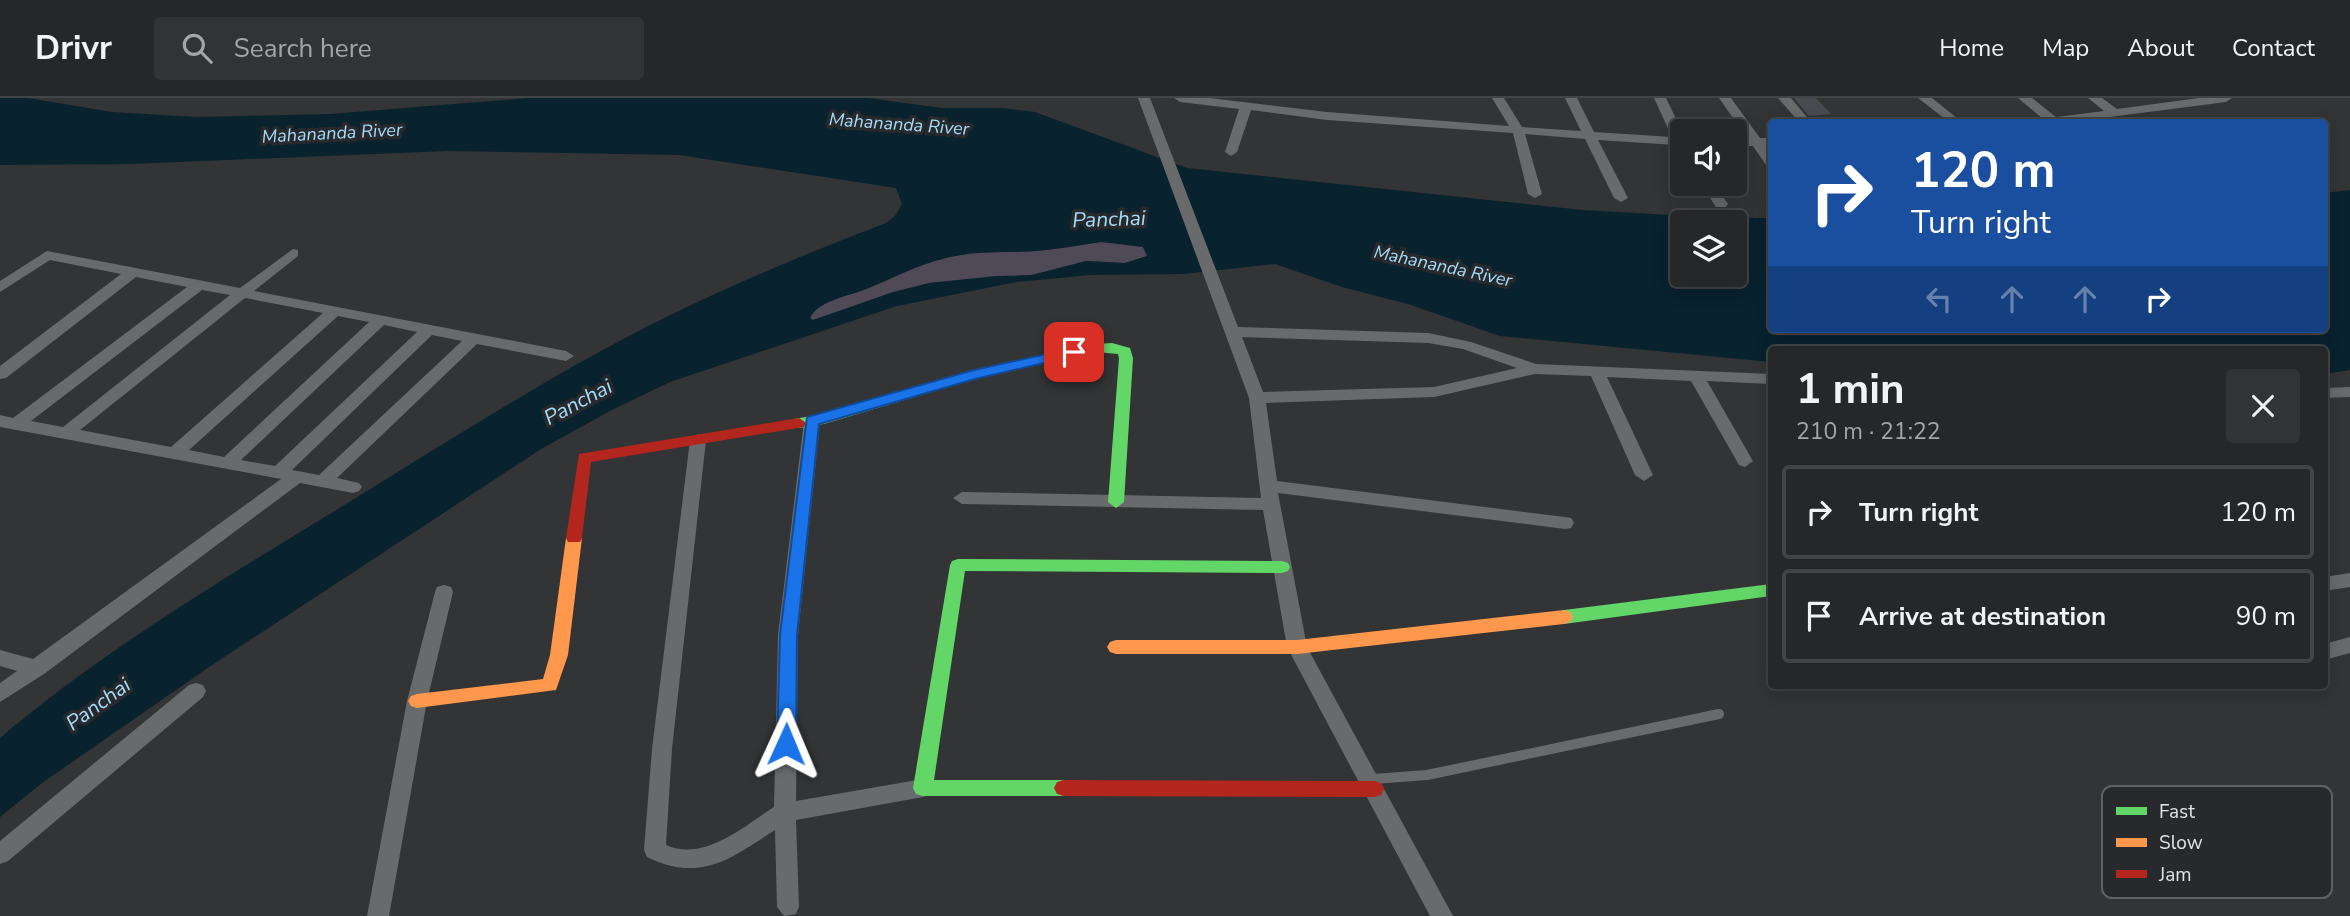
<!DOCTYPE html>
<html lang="en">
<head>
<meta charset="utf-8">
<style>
	:root { --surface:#262728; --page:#323334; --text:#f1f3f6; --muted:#a4a5a8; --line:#424445 }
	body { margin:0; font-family:"Nunito Sans",sans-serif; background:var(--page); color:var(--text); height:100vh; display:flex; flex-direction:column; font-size:26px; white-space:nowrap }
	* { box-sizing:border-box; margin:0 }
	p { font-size:23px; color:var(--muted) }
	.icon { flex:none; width:38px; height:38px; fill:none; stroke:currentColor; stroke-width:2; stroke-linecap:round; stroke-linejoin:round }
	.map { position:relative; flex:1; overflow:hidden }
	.side { position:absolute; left:1768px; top:248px; width:560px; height:343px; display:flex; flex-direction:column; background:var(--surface); border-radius:7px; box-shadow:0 4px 18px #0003,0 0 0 2px var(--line) }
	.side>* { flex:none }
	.top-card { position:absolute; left:1768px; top:21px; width:560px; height:214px; border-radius:7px; box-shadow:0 4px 18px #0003,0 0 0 2px var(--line); background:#1a4fa0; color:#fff; overflow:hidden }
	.fabs { position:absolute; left:1670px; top:21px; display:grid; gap:14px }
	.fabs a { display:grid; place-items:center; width:77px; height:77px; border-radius:7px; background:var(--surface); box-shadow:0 4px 18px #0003,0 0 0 2px var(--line); font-size:35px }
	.pin { position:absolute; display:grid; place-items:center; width:60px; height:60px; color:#fff; margin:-30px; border-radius:14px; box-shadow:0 4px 10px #0006 }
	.me { position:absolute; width:77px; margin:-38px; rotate:1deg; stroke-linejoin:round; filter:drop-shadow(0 0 5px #0008) }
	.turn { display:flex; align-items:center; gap:24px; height:147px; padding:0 28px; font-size:32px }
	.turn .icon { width:91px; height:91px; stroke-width:2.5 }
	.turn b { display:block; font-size:49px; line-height:60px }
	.lanes { display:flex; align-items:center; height:66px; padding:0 28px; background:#0003; justify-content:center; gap:35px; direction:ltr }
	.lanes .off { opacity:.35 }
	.round { display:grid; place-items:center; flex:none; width:74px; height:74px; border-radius:7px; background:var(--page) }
	.summary { display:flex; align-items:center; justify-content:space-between; height:119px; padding:0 28px }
	h1 { font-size:42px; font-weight:700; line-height:52px }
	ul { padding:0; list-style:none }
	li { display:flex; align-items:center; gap:21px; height:94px; margin:0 14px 10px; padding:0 14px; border:4px solid var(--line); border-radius:7px }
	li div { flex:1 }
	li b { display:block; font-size:26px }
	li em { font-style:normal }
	header { display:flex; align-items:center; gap:42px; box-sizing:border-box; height:98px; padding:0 35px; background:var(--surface); border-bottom:2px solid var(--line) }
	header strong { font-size:33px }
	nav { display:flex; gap:38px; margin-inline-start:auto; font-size:24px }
	.search { width:490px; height:63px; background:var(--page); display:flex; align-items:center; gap:18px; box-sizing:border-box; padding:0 24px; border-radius:7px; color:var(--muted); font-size:26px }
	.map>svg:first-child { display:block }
</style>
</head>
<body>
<header>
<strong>Drivr</strong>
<div class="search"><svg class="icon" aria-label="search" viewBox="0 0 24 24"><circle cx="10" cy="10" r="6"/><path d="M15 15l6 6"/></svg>Search here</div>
<nav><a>Home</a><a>Map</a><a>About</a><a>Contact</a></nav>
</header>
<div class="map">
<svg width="2350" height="818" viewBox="0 0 2350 818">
	<rect width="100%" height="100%" fill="#333435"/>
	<path fill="#504a58" d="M 1101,144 L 1127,145 L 1143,149 L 1148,158 L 1125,165 L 1086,163 L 1032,177 L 929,185 L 813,222 L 810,220 C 817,204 846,198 861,193 C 890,182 916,167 946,160 C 977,152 1006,155 1037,153 C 1058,151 1079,147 1101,144 Z"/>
	<path fill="#08222e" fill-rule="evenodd" d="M 0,0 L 28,0 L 112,14 L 196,19 L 330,16 L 529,0 L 868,0 L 941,10 L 1003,10 L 1035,14 L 1187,70 L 1582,112 L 1725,120 L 1771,120 L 1771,231 L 2324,231 L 2324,95 L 2350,92 L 2350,272 L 2324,276 L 2324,252 L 1771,252 L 1771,264 L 1500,238 L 1408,206 L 1342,189 L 1275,166 L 1183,176 L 1091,177 L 1016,184 L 897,208 L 670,284 L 610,313 L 541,351 L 212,567 L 42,685 L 0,719 L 0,640 C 103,553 223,481 338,411 C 439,349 541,283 648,228 C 725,189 805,156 886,125 L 895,118 L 902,106 L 896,90 L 679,57 L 447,53 L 131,66 L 0,67 ZM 1682,124 L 1734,124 L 1734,177 L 1682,177 ZM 1101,144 L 1143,149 L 1147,158 L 1125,165 L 1086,163 L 1032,177 L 996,178 L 929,185 L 893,194 L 813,222 L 810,220 C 817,204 846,198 861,193 C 890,182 916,167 946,160 C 977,152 1006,155 1037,153 C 1058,151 1079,147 1101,144 Z"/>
	<path fill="#484c50" d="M 1794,0 L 1816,0 L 1831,16 L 1809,18 Z"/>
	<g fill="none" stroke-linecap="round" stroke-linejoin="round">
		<path stroke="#696a6b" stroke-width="10" d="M 1373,681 L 1427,677 L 1719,616"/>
		<path fill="#696a6b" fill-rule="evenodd" d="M 1138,0 L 1150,0 L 1238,229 L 1428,235 L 1471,244 L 1536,266 L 1771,276 L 1771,286 L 1707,283 L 1753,363 L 1745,369 L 1739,367 L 1691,283 L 1607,279 L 1653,377 L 1644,383 L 1635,377 L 1591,278 L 1535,276 L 1434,299 L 1266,305 L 1277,383 L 1565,419 L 1571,420 L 1574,425 L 1571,430 L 1565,431 L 1278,395 L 1307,549 L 1453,818 L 1430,818 L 1287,549 L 1263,412 L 962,406 L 953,400 L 962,394 L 1261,400 L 1249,300 ZM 1242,239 L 1428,245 L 1463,251 L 1517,270 L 1434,289 L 1263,294 Z
			M 1174,0 L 1210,0 L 1327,14 L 1509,28 L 1492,0 L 1504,0 L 1522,29 L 1581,33 L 1565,0 L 1577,0 L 1594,34 L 1672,39 L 1654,0 L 1666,0 L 1682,33 L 1682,51 L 1676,47 L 1598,42 L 1628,100 L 1621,104 L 1614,100 L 1585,41 L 1525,36 L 1542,96 L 1535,100 L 1528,96 L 1513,35 L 1327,22 L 1251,12 L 1237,54 L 1231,58 L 1225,54 L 1239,11 L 1180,4 Z
			M 1719,0 L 1731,0 L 1760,40 L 1771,40 L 1771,48 L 1766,48 L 1771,55 L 1771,68 L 1766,67 L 1753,48 L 1734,48 L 1734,40 L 1747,40 Z
			M 1778,0 L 1791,0 L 1811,24 L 1799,24 Z
			M 1918,0 L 1932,0 L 1962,24 L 1949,24 Z
			M 2018,0 L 2032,0 L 2056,19 L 2104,13 L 2088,0 L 2102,0 L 2117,11 L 2199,0 L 2232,0 L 2226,4 L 2071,24 L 2041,24 L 2043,21 Z
			M 1701,86 L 1714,86 L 1728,106 L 1726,109 L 1716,109 Z
			M 293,151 L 298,152 L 298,158 L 254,193 L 566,253 L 574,258 L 566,263 L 477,246 L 337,380 L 359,385 L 362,389 L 359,393 L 353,395 L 300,385 L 44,576 L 0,604 L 0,585 L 17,573 L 0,568 L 0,552 L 33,561 L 281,381 L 0,329 L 0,317 L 13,320 L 187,189 L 136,179 L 6,280 L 0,281 L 0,268 L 121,176 L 50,162 L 0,194 L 0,183 L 47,153 L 240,190 ZM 202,192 L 230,197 L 63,329 L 31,323 ZM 245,200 L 323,215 L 171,349 L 80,332 ZM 338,218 L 369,224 L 224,359 L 189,352 ZM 384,227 L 417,234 L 275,368 L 241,362 ZM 432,237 L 462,243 L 319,377 L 292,372 Z
			M 2350,289 L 2350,299 L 2324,300 L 2324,290 Z
			M 812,317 L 820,323 L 798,537 L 796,703 L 923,681 L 930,683 L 934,690 L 930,697 L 923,699 L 796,722 L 799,809 L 796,816 L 784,818 L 777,809 L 775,732 C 730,761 700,785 647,759 L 644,752 L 652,651 L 690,342 L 698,336 L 706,342 L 672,651 L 666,747 C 704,764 744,728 774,709 L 778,537 L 804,323 Z
			M 2350,475 L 2350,489 L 2324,493 L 2324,479 Z
			M 444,487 L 451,489 L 453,494 L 427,603 L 389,818 L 367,818 L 407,603 L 435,494 L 437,489 Z
			M 2350,539 L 2350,555 L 2324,562 L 2324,546 Z
			M 196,585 L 203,587 L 206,593 L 203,599 L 8,763 L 0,766 L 0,743 L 189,587 Z"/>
		<path fill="#63d668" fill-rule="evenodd" d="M 1112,245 L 1130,250 L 1133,260 L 1124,404 L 1116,410 L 1108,404 L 1119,260 L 1118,256 L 1096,254 L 975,281 L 824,326 L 799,330 L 792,325 L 794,321 L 823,316 L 973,272 L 1096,246 Z
			M 958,461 L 1282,463 L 1288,465 L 1290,469 L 1288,473 L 1282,475 L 965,473 L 934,682 L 1064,682 L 1071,684 L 1074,690 L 1071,696 L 1064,698 L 923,698 L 916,696 L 913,690 L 950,467 L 952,463 Z
			M 1771,486 L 1771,498 L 1564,526 L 1558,524 L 1555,519 L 1558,514 L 1564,512 Z"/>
		<path fill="#ff974d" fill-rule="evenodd" d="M 574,434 L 580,436 L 582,440 L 568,557 L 556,592 L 417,610 L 411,608 L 408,603 L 411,598 L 417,596 L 543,581 L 550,557 L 566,440 L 568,436 Z
			M 1564,512 L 1570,514 L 1573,519 L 1570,524 L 1564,526 L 1297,556 L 1116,556 L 1110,554 L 1107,549 L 1110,544 L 1116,542 L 1297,542 Z"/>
		<path fill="#b3261e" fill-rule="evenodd" d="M 799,320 L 806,325 L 804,329 L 591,364 L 582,440 L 580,444 L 568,444 L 566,440 L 579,356 Z
			M 1064,682 L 1374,683 L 1381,685 L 1384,691 L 1381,697 L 1374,699 L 1064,698 L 1057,696 L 1054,690 L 1057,684 Z"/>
	</g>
	<path fill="#1a73e8" stroke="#114b97" stroke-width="2" d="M 1074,250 L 1081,254 L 1079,257 L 975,281 L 819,326 L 797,537 L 796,646 L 793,652 L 786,654 L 780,652 L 777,646 L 780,537 L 807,319 L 974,272 Z"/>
	<g text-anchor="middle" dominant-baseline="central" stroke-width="7" stroke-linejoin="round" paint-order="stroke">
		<g font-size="18" font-style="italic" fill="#a3ddfa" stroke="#28292c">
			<text transform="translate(899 26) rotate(4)">Mahananda River</text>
			<text transform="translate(332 35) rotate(-3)">Mahananda River</text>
			<text transform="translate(1443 168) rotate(12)">Mahananda River</text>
		</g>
		<g font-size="21" font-style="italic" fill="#a3ddfa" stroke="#28292c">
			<text transform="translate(1109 121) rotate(-2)">Panchai</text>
			<text transform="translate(578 304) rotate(-28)">Panchai</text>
			<text transform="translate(98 606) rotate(-36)">Panchai</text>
		</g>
	</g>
	<rect x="2102" y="688" width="230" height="112" rx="10" fill="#28292c" stroke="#606164" stroke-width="2"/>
	<rect x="2116" y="709" width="31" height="8" fill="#63d668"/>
	<rect x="2116" y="740" width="31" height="9" fill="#ff974d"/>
	<rect x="2116" y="772" width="31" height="8" fill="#b3261e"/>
	<g font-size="19" fill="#e2e3e5">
		<text x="2159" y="720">Fast</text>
		<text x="2159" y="751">Slow</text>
		<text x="2159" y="783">Jam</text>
	</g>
</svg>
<div class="fabs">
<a><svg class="icon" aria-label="sound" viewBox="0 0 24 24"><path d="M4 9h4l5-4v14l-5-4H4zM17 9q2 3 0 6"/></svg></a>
<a><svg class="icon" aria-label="layers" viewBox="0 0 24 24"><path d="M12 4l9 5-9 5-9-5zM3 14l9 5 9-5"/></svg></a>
</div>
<div class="pin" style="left:1074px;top:254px;background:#d93025"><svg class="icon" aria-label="arrive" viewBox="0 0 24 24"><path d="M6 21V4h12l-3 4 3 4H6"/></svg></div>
<svg class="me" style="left:786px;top:646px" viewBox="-20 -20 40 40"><path d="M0-17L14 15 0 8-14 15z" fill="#1a73e8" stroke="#fff" stroke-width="4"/></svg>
<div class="top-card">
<div class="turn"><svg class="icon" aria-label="right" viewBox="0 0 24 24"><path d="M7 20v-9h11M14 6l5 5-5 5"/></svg><div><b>120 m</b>Turn right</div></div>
<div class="lanes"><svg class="icon off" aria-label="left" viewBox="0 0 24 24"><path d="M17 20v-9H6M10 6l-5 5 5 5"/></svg><svg class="icon off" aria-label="ahead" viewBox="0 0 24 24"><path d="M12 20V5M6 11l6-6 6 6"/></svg><svg class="icon off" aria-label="ahead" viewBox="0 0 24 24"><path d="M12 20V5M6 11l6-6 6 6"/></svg><svg class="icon" aria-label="right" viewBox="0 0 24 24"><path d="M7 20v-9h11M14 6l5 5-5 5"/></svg></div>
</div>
<section class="side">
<div class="summary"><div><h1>1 min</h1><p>210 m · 21:22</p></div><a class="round"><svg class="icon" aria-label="close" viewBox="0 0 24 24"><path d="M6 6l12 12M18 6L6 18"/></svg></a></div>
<ul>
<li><svg class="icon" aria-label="right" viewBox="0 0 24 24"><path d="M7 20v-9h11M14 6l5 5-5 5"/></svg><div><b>Turn right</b></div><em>120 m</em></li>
<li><svg class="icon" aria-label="arrive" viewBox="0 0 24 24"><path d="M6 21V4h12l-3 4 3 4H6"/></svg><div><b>Arrive at destination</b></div><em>90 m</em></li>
</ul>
</section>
</div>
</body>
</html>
